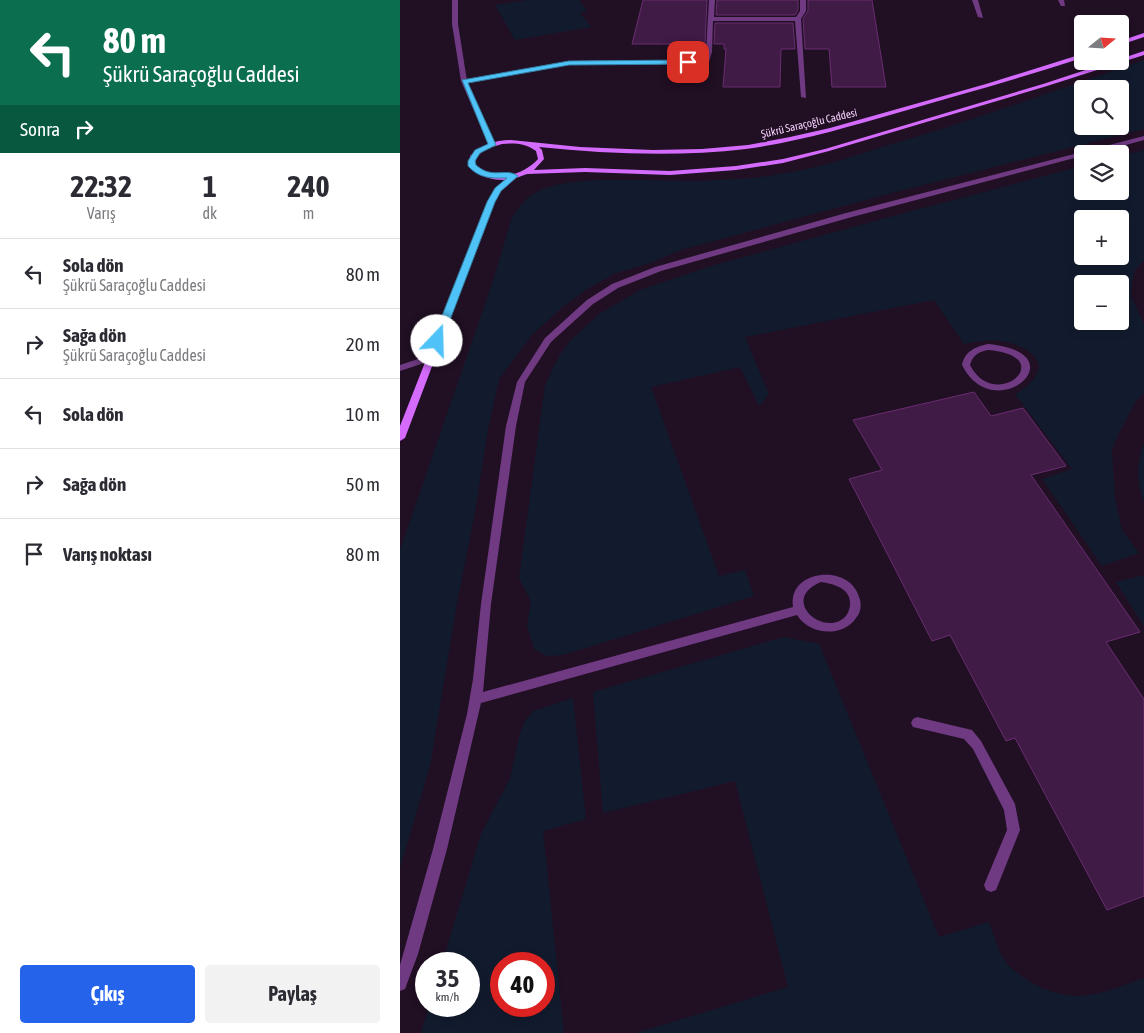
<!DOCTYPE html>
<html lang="tr">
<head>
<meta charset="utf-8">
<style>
	:root { --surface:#fff; --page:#f2f2f3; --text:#2b2b33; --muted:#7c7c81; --line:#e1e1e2; --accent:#2563eb }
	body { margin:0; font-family:"Asap Condensed",sans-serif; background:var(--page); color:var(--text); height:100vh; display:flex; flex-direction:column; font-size:19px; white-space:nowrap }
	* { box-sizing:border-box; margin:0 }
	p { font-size:16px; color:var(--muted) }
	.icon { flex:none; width:28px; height:28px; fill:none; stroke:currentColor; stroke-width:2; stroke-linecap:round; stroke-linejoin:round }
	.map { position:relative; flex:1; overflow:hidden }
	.side { display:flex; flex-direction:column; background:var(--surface); width:400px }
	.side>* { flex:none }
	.banner { background:#0b6e4f; color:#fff; overflow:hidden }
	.needle { width:32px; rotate:72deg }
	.tools { position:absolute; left:674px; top:15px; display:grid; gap:10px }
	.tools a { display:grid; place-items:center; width:55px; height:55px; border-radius:5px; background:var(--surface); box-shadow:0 2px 8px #0003; font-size:25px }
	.speed { position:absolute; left:15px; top:952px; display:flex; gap:10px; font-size:25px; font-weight:700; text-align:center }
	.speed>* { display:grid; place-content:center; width:65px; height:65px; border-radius:50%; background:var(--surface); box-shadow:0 2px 8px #0003; line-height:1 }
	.speed small { font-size:12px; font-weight:400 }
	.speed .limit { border:8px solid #d22; background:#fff; color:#111 }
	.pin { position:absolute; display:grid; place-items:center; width:42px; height:42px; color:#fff; margin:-21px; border-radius:10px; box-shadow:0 2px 8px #0006 }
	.me { position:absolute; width:55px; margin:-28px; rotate:21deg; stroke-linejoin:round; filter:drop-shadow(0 0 4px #0008) }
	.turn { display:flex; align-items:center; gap:18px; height:105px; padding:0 20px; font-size:22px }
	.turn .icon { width:65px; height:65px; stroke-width:2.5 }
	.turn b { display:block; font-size:35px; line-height:42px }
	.then { display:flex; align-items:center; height:48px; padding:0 20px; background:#0003; gap:10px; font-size:19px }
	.eta { display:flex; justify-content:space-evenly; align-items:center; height:85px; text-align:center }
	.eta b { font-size:30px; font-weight:700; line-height:35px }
	.primary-button { display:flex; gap:10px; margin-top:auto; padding:10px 20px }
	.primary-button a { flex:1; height:58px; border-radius:5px; background:var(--accent); color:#fff; font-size:20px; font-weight:700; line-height:58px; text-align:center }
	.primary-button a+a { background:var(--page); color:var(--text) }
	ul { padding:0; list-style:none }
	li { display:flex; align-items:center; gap:15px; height:70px; padding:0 20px; border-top:1px solid var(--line) }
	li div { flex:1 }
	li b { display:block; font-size:19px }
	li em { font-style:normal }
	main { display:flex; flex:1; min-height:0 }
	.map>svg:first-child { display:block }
</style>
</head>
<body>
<main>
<section class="side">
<div class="banner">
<div class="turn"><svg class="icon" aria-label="left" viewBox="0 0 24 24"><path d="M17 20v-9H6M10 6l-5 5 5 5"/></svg><div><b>80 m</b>Şükrü Saraçoğlu Caddesi</div></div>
<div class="then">Sonra<svg class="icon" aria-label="right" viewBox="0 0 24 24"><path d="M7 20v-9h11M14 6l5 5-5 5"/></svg></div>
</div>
<div class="eta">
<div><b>22:32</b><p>Varış</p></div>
<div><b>1</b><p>dk</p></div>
<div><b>240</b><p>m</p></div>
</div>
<ul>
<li><svg class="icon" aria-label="left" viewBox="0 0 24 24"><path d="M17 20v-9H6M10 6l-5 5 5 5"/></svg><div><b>Sola dön</b><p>Şükrü Saraçoğlu Caddesi</p></div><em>80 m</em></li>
<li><svg class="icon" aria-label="right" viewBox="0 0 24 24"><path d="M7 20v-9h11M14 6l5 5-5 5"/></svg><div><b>Sağa dön</b><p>Şükrü Saraçoğlu Caddesi</p></div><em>20 m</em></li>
<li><svg class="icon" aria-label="left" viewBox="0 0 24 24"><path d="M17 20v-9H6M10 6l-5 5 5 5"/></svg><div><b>Sola dön</b></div><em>10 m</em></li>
<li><svg class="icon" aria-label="right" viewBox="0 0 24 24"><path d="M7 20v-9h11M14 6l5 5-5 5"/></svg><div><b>Sağa dön</b></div><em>50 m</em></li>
<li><svg class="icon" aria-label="arrive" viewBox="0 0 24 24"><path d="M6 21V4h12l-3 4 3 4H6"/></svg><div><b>Varış noktası</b></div><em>80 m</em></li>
</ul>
<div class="primary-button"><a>Çıkış</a><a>Paylaş</a></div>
</section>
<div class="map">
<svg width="744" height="1033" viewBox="0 0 744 1033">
	<rect width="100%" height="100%" fill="#210f24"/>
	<path fill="#121b2e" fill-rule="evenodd" d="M 128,0 L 179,0 L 187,11 L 180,13 L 191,27 L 115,40 L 95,5 Z
		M 744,60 L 744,129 L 488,194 L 281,250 L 250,263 L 216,273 L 187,289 L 158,311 L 132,335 L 99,379 L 88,429 L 75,512 L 56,609 L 30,766 L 0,868 L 0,550 L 92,284 L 112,217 C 119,207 127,196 139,191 C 179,172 268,184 315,180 C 337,179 359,178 380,174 C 417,169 453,156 489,145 C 575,120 659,89 744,60 ZM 682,89 L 720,89 L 720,126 L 682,126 Z
		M 744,150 L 744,260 L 734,272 L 731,296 L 744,324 L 744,393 L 736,401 L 719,433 L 712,450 L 715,498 L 722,530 L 739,553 L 702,566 L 642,479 L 672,469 L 615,394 C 623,389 633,383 637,373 C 646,354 616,343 602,341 C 589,339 577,342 564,344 L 534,300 L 345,337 L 369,394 L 359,406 L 340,367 L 251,387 L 319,576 L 345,570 L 354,596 L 163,655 L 147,656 L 135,650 L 127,626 L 131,601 L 119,578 L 145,385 L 159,356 L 170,341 L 199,314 L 240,290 L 311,266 L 508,212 L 682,166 L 682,191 L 720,191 L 720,156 ZM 682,219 L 720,219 L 720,256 L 682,256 ZM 682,284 L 720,284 L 720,321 L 682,321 Z
		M 744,443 L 744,503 C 737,482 736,464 744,443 Z
		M 744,575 L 744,626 L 716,582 Z
		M 384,637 L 419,644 L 539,937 L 589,922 C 594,934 598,952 606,962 C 614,972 627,981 640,987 C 679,1005 706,992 744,978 L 744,1033 L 236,1033 L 388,987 L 335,781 L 203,813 L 193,692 Z
		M 173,698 L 186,819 L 143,831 L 164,1033 L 21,1033 L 29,1006 L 69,1006 L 69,964 L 42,964 L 81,834 L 110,778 L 120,733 L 125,721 L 133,711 ZM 101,964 L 144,964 L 144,1006 L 101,1006 Z"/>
	<path fill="#401b45" stroke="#692d70" d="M 243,0 L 307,0 L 305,44 L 232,44 Z
		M 317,0 L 398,0 L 398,10 L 395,15 L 316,15 Z
		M 408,0 L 472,0 L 486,87 L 432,87 L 429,49 L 405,49 L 403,19 L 408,11 Z
		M 315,23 L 393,23 L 395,49 L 381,49 L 380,87 L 323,87 L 326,49 L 324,49 L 324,44 L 314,44 Z
		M 574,392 L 591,416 L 623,408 L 666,466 L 631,475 L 740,632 L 706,642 L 744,699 L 744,896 L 707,910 L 615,738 L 606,741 L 550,635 L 532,641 L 449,479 L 482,470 L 453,420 Z"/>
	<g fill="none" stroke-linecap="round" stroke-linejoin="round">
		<path fill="#6f3a82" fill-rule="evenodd" d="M 309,0 L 315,0 L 314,17 L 396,17 L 400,11 L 400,0 L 406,0 L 406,11 L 401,19 L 406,98 L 401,97 L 395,21 L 313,21 L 312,52 L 309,62 L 306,64 L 169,65 L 64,83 L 61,81 L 169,61 L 304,60 L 306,52 Z
			M 572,0 L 578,0 L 583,18 L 578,17 Z
			M 658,0 L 664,0 L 665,6 L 661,6 Z
			M 744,136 L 744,140 L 693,154 L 682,154 L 682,156 L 452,217 L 261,271 L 218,288 L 193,304 L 151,342 L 125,382 L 116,426 L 91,604 L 83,692 L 393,607 C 387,569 450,563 459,597 C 462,604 461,612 456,618 C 443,638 409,635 397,615 L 81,703 L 47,849 L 18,954 L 5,989 L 0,991 L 0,965 L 33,849 L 67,714 L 73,679 L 81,604 L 106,426 L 117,382 L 145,338 L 187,300 L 212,284 L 255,267 L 446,213 ZM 421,582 C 435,584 452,589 450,606 C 449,610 448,614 445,617 C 423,638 379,599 421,582 Z
			M 588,344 C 682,353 594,429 562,365 C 565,351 575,347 588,344 ZM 588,350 C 661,356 595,414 570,365 C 573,355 578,352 588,350 Z
			M 517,717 L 572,730 L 581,741 L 615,804 L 620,830 L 596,890 L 591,892 L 586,890 L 584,885 L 607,830 L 604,810 L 573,749 L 564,739 L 513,727 L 511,723 L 513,719 Z"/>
		<path fill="#6f3a82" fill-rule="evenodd" d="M 52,0 L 58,0 L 58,24 L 67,81 L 95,145 L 94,146 L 89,145 L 61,81 L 52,24 Z
			M 30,355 L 34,358 L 33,360 L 0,371 L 0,365 Z"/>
		<path fill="#d46bfd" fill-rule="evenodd" d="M 744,33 L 744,37 L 720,45 L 720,41 Z
			M 744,51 L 744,55 L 647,86 L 429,151 L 383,163 L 336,170 L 270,175 L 185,172 L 127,174 L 116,178 L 101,191 L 94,202 L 5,438 L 0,441 L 0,426 L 88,202 L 96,189 L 106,180 C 91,180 80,177 70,167 L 70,156 C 81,145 96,140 111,140 L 180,147 L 253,150 L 302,149 L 348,145 L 390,137 L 430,128 L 586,84 L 682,54 L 682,58 C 621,78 559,95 497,113 C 448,127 398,142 346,149 C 277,157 208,154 139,147 L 142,150 L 144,159 L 134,170 L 185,168 L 270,171 L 336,166 L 383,159 L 425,149 L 643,84 L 713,61 L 720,61 L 720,59 ZM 102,144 C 114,143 125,143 136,151 L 138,159 C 122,177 94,182 75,166 L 76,157 L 86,149 Z"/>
	</g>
	<path fill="#4fc3f7" stroke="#337fa1" d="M 288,60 L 291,62 L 290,64 L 169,65 L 68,83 L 96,145 L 80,153 L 75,161 L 76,165 C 93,180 105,167 118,176 L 101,191 L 95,202 L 42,341 L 40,343 L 34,343 L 32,341 L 87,202 L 95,188 L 107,178 C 91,178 80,179 68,166 L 68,161 L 75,150 L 88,144 L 62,80 L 169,61 Z"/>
	<g text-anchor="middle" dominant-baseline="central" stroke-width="5" stroke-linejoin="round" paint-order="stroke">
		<g font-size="11" fill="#f6d2fe" stroke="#210f24">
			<text transform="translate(409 123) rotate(-13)">Şükrü Saraçoğlu Caddesi</text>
		</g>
	</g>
</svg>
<div class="tools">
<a><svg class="needle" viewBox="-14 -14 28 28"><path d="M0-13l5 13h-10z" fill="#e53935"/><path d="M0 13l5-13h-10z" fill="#7c7c81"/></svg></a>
<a><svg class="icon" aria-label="search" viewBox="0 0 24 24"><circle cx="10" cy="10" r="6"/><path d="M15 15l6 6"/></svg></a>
<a><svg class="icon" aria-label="layers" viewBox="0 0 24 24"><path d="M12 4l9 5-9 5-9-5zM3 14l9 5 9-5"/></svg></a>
<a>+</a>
<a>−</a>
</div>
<div class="speed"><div>35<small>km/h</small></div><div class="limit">40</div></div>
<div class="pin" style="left:288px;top:62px;background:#d93025"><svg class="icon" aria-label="arrive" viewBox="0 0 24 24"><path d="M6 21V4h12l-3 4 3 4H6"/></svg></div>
<svg class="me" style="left:37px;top:341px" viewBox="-20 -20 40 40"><circle r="19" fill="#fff"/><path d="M0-13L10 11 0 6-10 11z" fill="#4fc3f7"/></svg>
</div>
</main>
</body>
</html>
